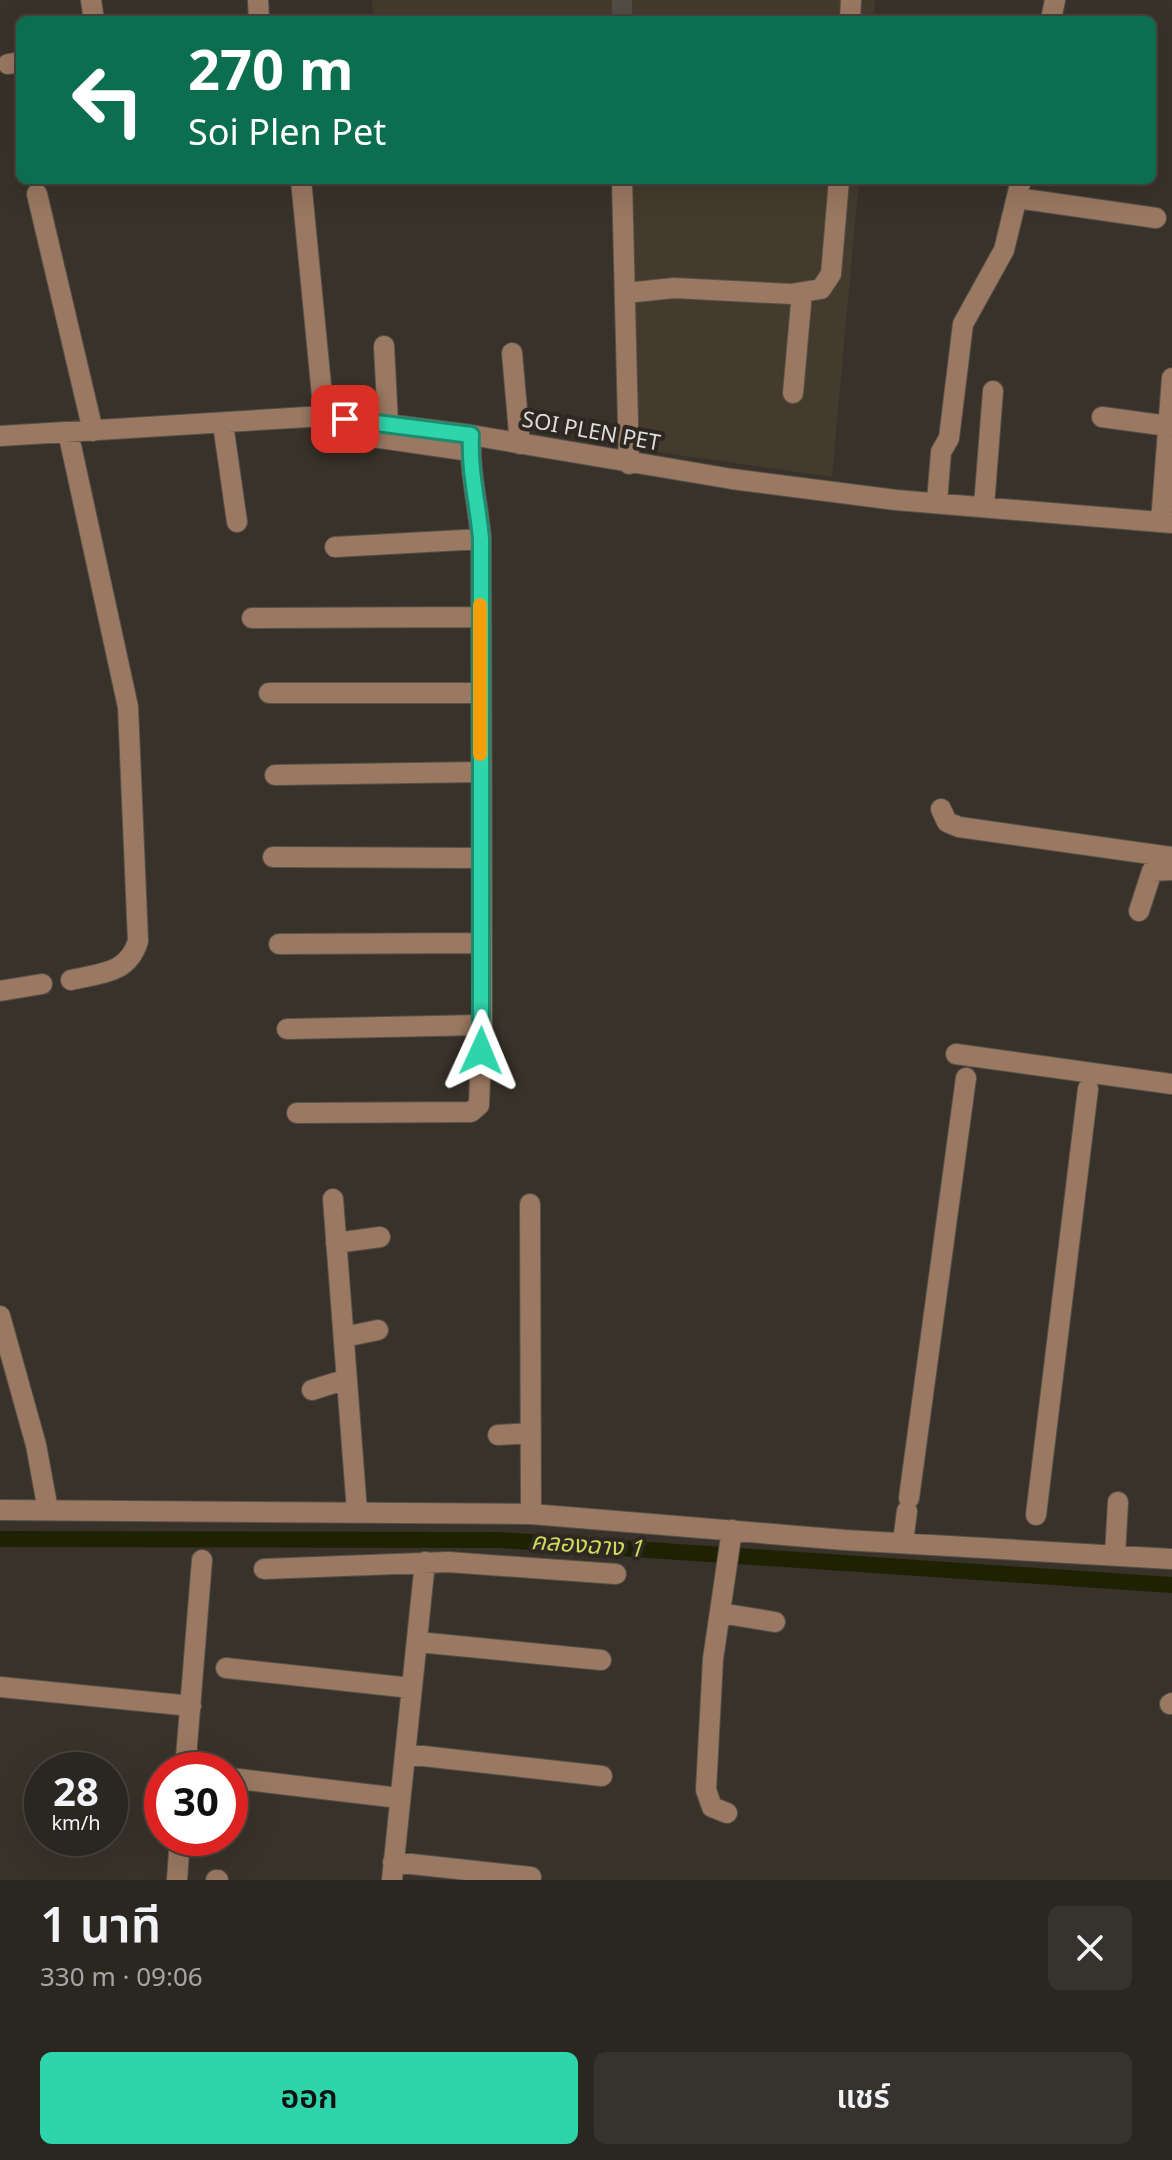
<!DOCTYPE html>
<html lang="th">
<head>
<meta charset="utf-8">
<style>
	:root { --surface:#2a2620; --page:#36322d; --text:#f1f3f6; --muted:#a5a5a5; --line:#46433e; --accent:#2ed4aa }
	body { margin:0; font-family:Georgia,"Noto Sans Thai",serif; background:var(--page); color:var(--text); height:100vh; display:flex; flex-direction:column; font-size:30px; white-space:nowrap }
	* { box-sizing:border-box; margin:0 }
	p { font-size:26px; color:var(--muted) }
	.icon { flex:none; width:44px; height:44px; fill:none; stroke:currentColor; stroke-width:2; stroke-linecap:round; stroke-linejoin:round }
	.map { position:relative; height:1880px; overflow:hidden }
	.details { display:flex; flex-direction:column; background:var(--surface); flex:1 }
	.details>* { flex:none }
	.banner { position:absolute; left:16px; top:16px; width:1140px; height:168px; border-radius:12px; box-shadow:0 8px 32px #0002,0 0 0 2px var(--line); background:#0b6e4f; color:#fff; overflow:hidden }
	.speed { position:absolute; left:24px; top:1752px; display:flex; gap:16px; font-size:40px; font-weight:700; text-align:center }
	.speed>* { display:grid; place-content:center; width:104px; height:104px; border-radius:50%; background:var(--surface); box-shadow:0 8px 32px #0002,0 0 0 2px var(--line); line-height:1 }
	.speed small { font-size:20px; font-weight:400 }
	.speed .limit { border:12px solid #d22; background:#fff; color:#111 }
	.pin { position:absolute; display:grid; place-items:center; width:68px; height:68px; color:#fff; margin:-34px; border-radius:16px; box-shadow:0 4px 12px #0006 }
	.me { position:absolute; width:88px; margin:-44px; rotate:1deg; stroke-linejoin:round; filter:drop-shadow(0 0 6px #0008) }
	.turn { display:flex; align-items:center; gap:28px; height:168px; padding:0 40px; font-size:36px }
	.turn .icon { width:104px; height:104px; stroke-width:2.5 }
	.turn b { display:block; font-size:56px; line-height:68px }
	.round { display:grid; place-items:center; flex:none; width:84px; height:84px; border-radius:12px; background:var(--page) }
	.head { display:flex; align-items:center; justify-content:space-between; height:136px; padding:0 40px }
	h1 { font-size:48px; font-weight:600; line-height:60px }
	.action { display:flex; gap:16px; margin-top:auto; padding:16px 40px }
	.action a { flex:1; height:92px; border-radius:12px; background:var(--accent); color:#111; font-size:32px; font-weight:600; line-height:92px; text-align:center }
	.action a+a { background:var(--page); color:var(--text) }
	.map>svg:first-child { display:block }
</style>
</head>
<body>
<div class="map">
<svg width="1172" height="1880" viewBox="0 0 1172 1880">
	<rect width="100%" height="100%" fill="#38322a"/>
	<path fill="#443a2d" d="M 372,0 L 875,0 L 873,20 L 373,20 Z
		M 618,180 L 859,180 L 832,477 L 621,447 Z"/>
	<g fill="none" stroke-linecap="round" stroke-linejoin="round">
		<path stroke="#1f2103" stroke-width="16" d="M 0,1539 L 500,1540 L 1172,1585"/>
		<path stroke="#514c44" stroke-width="20" stroke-dasharray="20 10" stroke-linecap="butt" d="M 622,20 L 622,0"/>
		<defs>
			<path id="minor" d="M 91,0 L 94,20
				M 258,0 L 259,20
				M 850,20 L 851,0
				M 1051,20 L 1055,0
				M 8,64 L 20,62
				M 301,180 L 324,416
				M 622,180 L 629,464
				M 37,194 L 93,431
				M 1017,198 L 1156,218
				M 626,293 L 674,288 L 791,294 L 821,289 L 831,274 L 839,180
				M 384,346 L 388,423
				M 512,353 L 520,444
				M 793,393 L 802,293
				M 1102,417 L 1168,426
				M 223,424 L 237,522
				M 332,431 L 470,451
				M 68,432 L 128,707 L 138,941 C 128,974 101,973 71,980
				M 0,436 L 324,416 L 471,435 L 732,479 L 896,500 L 1172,523
				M 937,502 L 941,452 L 949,438 L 963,324 L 1004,250 L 1021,180
				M 984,506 L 993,391
				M 1161,522 L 1172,378
				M 335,547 L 481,539
				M 252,618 L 480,617
				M 269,693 L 479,693
				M 275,775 L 480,772
				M 941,809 L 947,822 L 959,827 L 1172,857
				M 273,857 L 480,858
				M 1139,911 L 1152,871 L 1172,870
				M 279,944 L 481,943
				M 0,991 L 42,984
				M 287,1029 L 482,1025
				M 956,1054 L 1172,1084
				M 297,1113 L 471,1112 L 479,1105 L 482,1025 L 481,539 C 478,503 469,471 471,435
				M 333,1199 L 357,1511
				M 530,1204 L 531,1514
				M 336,1243 L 380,1237
				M 0,1316 L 36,1445 L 48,1510
				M 344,1337 L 378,1330
				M 312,1390 L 347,1379
				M 498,1435 L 531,1433
				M 909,1498 L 966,1078
				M 0,1510 L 531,1514 L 845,1540 L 1172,1559
				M 1036,1515 L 1088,1089
				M 903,1542 L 907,1511
				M 1115,1555 L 1118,1502
				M 264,1569 L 448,1562 L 616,1574
				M 720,1613 L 775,1622
				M 418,1642 L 601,1660
				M 226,1668 L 411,1688
				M 0,1687 L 191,1706
				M 1170,1704 L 1172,1703
				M 405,1754 L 602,1776
				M 185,1770 L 202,1560
				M 230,1778 L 399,1798
				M 727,1813 L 712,1807 L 706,1790 L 713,1659 L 732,1530
				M 393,1862 L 531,1877
				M 177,1880 L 180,1838
				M 216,1880 L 218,1880
				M 392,1880 L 425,1562"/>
		</defs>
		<use href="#minor" stroke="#565149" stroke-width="22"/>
		<use href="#minor" stroke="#9a7861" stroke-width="20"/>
	</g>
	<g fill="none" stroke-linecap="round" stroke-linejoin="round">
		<defs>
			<path id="route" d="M 345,419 L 471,435 C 469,471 478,503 481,539 L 481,1051"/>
		</defs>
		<use href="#route" stroke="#1e8a6e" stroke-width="20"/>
		<use href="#route" stroke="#2ed4aa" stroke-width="14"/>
		<path stroke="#f59e0b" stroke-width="14" d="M 480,754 L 480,605"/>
	</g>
	<g text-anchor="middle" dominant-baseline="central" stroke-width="8" stroke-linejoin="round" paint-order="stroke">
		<g font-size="22" fill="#dfdcd7" stroke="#2d2821">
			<text transform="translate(591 432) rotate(10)">SOI PLEN PET</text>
		</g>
		<g font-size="24" font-style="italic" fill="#d0d959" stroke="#2d2821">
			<text transform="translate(587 1546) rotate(4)">คลองฉาง 1</text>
		</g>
	</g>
</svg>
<div class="speed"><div>28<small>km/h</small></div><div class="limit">30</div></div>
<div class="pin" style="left:345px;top:419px;background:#d93025"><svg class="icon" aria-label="arrive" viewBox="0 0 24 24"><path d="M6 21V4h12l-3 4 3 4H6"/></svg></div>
<svg class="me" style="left:481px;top:1051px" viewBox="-20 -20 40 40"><path d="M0-17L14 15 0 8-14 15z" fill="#2ed4aa" stroke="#fff" stroke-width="4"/></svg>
<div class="banner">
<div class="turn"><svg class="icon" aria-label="left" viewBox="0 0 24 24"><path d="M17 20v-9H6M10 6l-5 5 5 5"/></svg><div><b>270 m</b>Soi Plen Pet</div></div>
</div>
</div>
<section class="details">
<div class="head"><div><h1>1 นาที</h1><p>330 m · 09:06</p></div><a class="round"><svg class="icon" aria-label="close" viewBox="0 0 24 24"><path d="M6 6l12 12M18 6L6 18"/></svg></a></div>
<div class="action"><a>ออก</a><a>แชร์</a></div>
</section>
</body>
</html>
